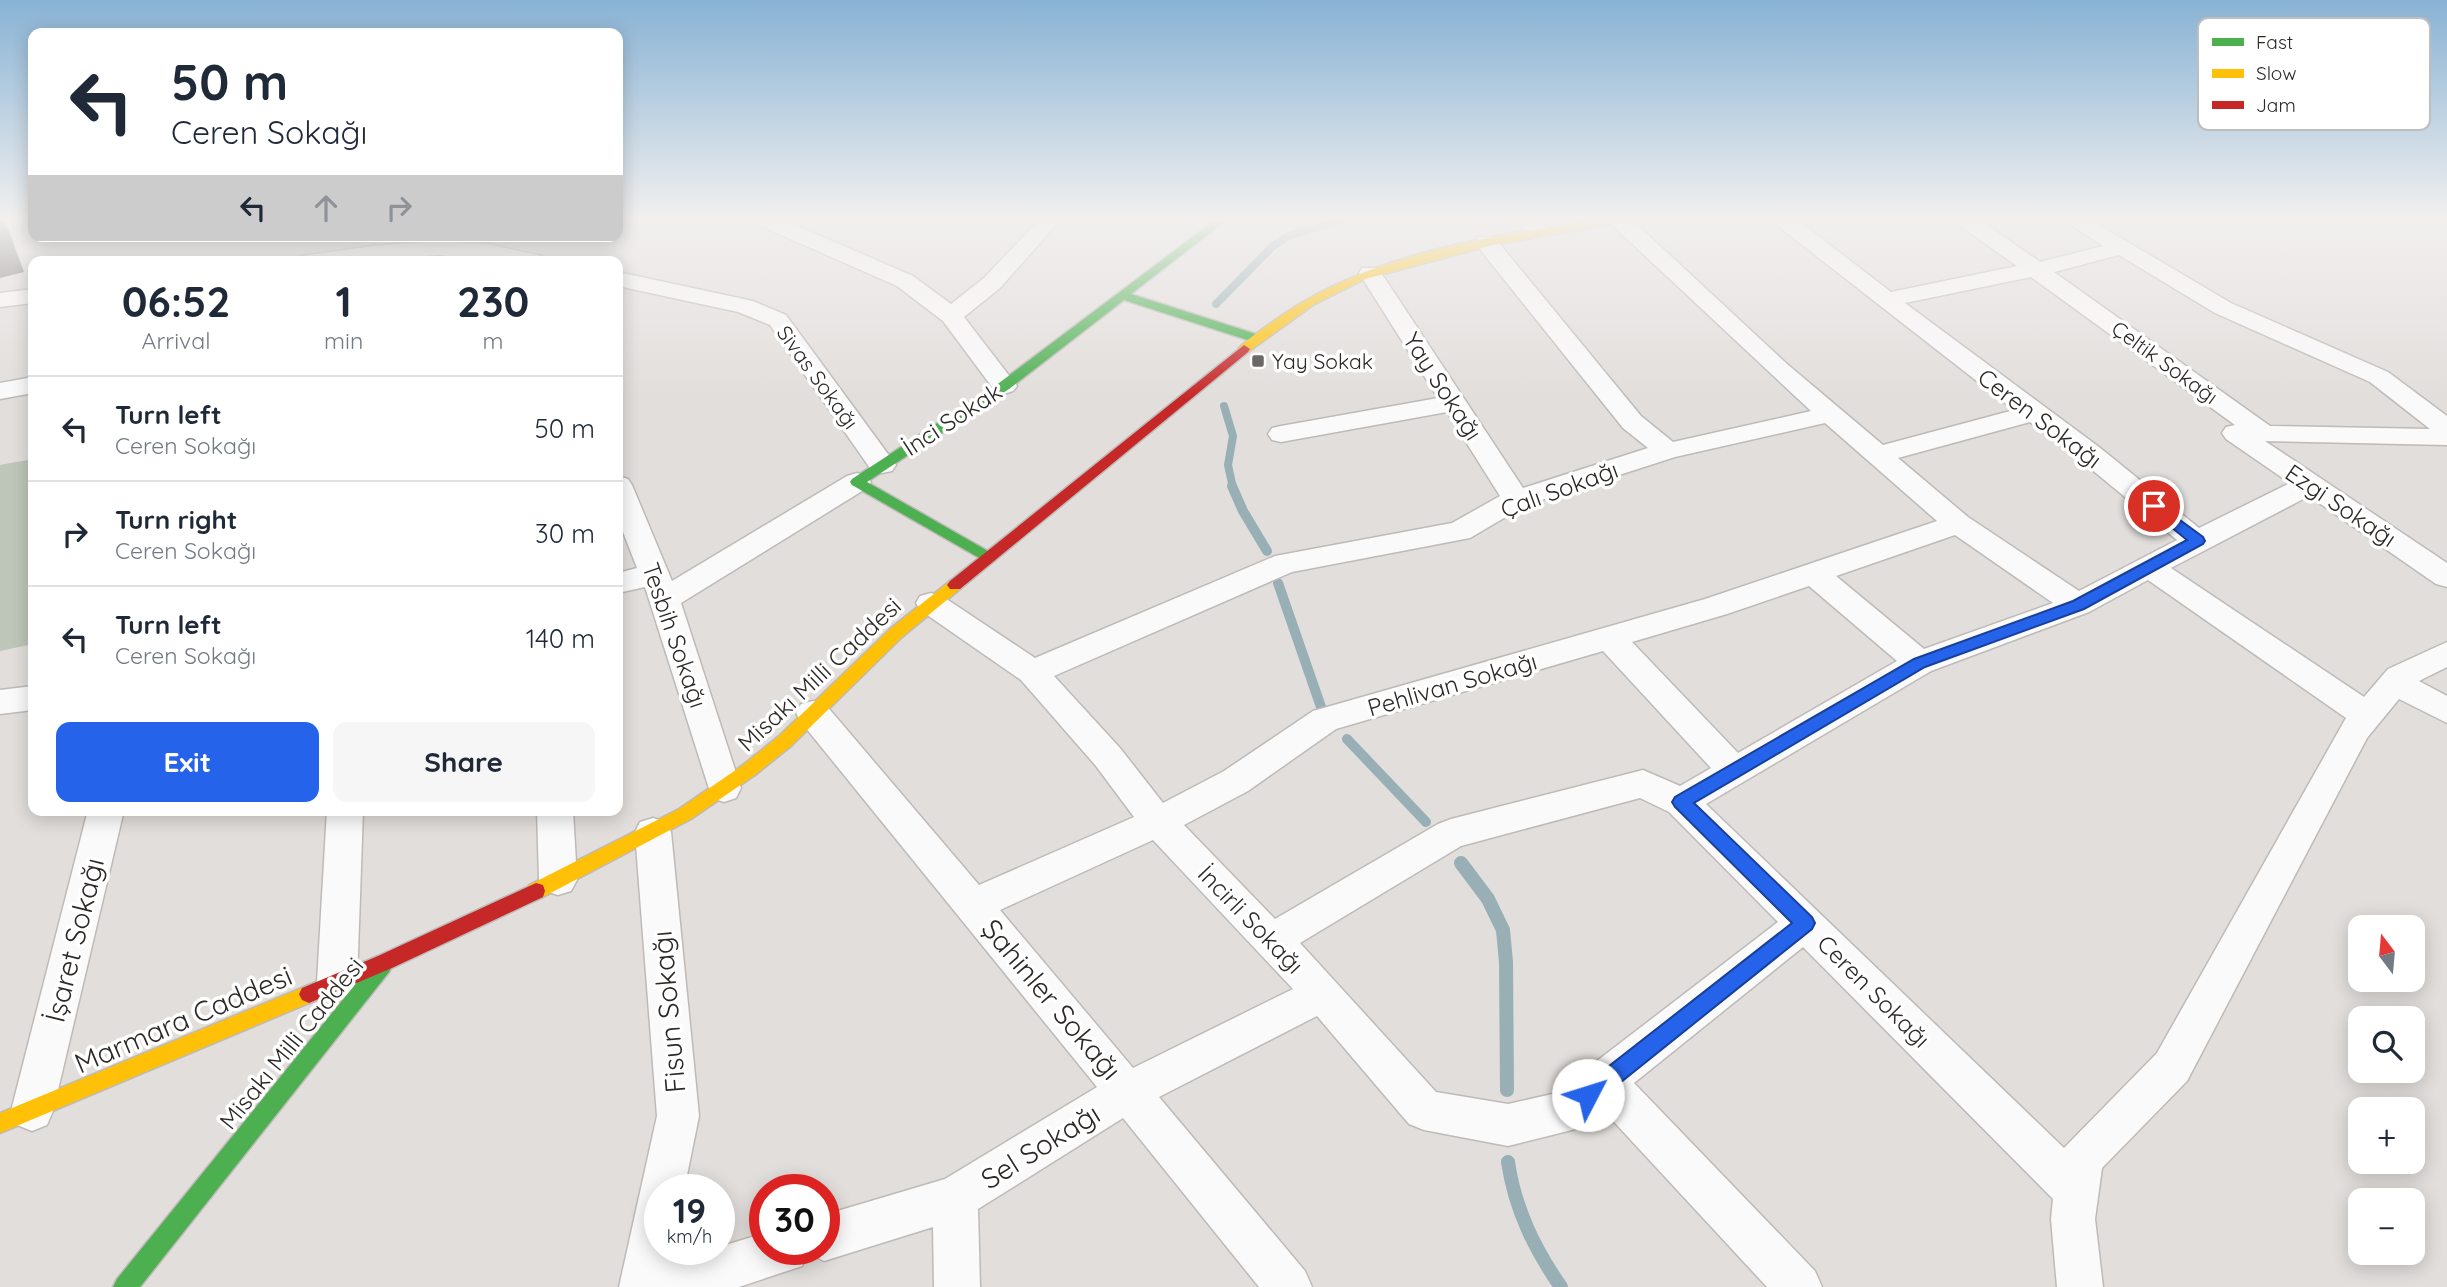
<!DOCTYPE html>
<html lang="en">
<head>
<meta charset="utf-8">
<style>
	:root { --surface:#fff; --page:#f6f6f7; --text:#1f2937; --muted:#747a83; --line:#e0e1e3; --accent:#2563eb }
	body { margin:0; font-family:Quicksand,sans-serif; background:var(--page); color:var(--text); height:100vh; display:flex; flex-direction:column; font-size:26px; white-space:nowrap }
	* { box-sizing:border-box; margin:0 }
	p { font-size:23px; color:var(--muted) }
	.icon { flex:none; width:38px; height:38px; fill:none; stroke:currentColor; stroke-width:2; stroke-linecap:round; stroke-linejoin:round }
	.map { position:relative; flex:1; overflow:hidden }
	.drawer { position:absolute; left:28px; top:256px; width:595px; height:560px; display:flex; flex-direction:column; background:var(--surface); border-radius:14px; box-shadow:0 4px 18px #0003 }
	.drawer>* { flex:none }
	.guide { position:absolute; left:28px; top:28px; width:595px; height:214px; border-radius:14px; box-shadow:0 4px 18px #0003; background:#fff; color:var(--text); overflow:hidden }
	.needle { width:46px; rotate:344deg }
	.fabs { position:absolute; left:2348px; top:915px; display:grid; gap:14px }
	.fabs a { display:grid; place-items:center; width:77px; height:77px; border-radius:14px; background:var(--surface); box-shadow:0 4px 18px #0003; font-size:35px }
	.speed { position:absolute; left:644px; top:1174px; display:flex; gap:14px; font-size:35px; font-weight:700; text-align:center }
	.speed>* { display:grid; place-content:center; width:91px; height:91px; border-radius:50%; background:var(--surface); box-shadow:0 4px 18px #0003; line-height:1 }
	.speed small { font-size:18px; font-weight:400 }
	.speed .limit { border:10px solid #d22; background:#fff; color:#111 }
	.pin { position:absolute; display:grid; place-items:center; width:60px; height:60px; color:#fff; margin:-30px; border:4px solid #fff; border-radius:50%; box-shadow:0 2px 7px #0007 }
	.me { position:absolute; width:77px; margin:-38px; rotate:50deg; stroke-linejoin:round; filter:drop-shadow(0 0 5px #0008) }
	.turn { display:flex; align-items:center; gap:24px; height:147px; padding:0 28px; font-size:32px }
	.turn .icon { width:91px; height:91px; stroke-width:2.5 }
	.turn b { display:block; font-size:49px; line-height:60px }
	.lanes { display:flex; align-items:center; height:66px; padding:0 28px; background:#0003; justify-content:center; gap:35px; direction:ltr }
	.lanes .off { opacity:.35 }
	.eta { display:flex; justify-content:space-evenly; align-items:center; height:119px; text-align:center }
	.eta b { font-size:42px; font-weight:700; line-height:49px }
	.primary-button { display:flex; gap:14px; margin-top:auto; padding:14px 28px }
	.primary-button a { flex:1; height:80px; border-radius:14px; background:var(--accent); color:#fff; font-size:28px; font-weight:700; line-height:80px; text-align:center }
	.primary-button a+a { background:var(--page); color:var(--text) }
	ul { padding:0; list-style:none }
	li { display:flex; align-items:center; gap:21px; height:105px; padding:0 28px; border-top:2px solid var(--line) }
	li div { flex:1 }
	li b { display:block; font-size:26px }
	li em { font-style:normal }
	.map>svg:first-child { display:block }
</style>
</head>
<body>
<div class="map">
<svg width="2447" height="1287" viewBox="0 0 2447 1287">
	<rect width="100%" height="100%" fill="#e2dedc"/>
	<path fill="#bec6b9" d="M 33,459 L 33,644 L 0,651 L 0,465 Z"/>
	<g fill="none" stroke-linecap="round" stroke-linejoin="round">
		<path stroke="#98b0b5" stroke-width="8" d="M 1216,304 L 1273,246 L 1290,235 L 1349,218
			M 1224,406 L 1233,436 L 1228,465 L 1233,488"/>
		<path stroke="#98b0b5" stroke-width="10" d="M 1232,486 L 1243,511 L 1267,551
			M 1278,583 L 1321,707
			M 1347,739 L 1426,822"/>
		<path stroke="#98b0b5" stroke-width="14" d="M 1461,863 L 1488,899 L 1503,930 L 1506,962 L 1507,1090
			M 1508,1162 C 1515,1209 1534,1248 1561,1287"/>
		<defs>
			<path id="street" d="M 752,218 L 779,218 L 913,276 L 951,304 L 984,278 L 1041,218 L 1062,218 L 1000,288 L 964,317 L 1017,386 L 1013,391 L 1004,394 L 995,391 L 943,321 L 897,286 L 754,223 Z
				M 1513,218 L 1537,218 L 1552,231 L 1549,236 C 1534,239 1522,229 1513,218 Z
				M 1609,218 L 1630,218 L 1787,364 L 1883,445 L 2014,410 L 1774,223 L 1772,218 L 1795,218 L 1891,292 L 2017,266 L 1956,223 L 1954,218 L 1977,218 L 2040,262 L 2103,246 L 2061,218 L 2087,218 L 2231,303 L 2388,372 L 2447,416 L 2447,445 L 2265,441 L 2447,563 L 2447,587 L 2436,584 L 2309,496 L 2171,568 L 2364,697 L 2388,669 L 2447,642 L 2447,667 L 2419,681 L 2447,696 L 2447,723 L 2399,699 L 2367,738 L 2187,1081 L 2102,1168 L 2095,1219 L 2103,1287 L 2057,1287 L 2051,1219 L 2053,1199 L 1803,947 L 1634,1083 L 1815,1271 L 1822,1287 L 1767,1287 L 1603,1110 L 1587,1124 L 1572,1130 L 1508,1146 L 1424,1130 L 1409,1124 L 1317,1016 L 1159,1097 L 1305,1271 L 1312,1287 L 1259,1287 L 1123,1118 L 978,1209 L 980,1287 L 934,1287 L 933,1227 L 824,1261 L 808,1253 L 802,1266 L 739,1287 L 619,1287 L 657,1116 L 635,832 L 640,822 L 653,818 L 666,822 L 671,832 L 699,1116 L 684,1190 L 660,1190 L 660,1250 L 673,1250 L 671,1261 L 710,1250 L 719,1250 L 719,1247 L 765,1233 L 765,1250 L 824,1250 L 824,1215 L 945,1179 L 1097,1087 L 801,722 L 796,713 L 801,704 L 813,701 L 825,704 L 979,885 L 1134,817 L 1096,766 L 1021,680 L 920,610 L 916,603 L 920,596 L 931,593 L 942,596 L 1035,658 L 1275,556 L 1452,523 L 1500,496 L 1447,412 L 1281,442 L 1272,440 L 1268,434 L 1272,428 L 1281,426 L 1438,398 L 1359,273 L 1362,268 L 1378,268 L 1523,488 L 1648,448 L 1623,428 L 1478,247 L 1475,242 L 1478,237 L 1494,237 L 1641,416 L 1673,442 L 1811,411 L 1611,224 ZM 2119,255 L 2215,313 L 2370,382 L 2430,429 L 2270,426 L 2054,272 ZM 2031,277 L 2235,425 L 2226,427 L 2222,433 L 2226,439 L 2290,483 L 2199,528 L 2099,447 L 1905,303 ZM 2030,422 L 2079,459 L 2177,540 L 2079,591 L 1968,517 L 1898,458 ZM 1825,423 L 1937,521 L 1705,599 L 1313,711 L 1224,771 L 1163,803 L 1120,748 L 1054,676 L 1292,572 L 1470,538 L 1526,505 L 1675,457 ZM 1955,535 L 2053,603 L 1924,649 L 1836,576 ZM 2148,580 L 2346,718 L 2157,1053 L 2064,1148 L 1706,804 L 1931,671 L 2089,612 ZM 1809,586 L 1897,661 L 1738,753 L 1632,642 L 1727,614 ZM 1603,651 L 1711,768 L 1680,786 L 1643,770 L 1451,819 L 1438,824 L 1275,919 L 1184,825 L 1248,791 L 1336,729 ZM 1640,798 L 1669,812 L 1778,922 L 1589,1067 L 1561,1092 L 1508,1104 L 1436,1092 L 1300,943 L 1461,846 ZM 1153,840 L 1293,989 L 1133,1068 L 1000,910 Z
				M 438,241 L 488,244 L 542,256 L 545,261 L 504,261 L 438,255 L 360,261 L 298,261 L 301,256 L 373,246 Z
				M 618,272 L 753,301 L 786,315 L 896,465 L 892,471 L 882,473 L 872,471 L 770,325 L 738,312 L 618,286 Z
				M 33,289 L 33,303 L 0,307 L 0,293 Z
				M 33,377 L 33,393 L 0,399 L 0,383 Z
				M 857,473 L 867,476 L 871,482 L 867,488 L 681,603 L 741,788 L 736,798 L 724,802 L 712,798 L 645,587 L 618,593 L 618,573 L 637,568 L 618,519 L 618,476 L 628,479 L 632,485 L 672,581 L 847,476 Z
				M 33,686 L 33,710 L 0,714 L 0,690 Z
				M 88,810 L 124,810 L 53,1111 L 47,1125 L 32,1131 L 17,1125 L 11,1111 Z
				M 327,810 L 363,810 L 357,982 L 351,994 L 337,999 L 323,994 L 317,982 Z
				M 537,810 L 573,810 L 577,880 L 571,891 L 558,895 L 545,891 L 539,880 Z"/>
			<path id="fast" d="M 1218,218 L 1229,218 L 1131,294 L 1262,336 L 1262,342 L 1254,342 L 1124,300 L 1009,389 L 867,482 L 993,554 L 995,557 L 993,560 L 983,560 L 852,485 L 850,482 L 852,479 L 999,383 Z
				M 382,957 L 389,960 L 392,966 L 389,972 L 140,1287 L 113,1287 L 117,1279 L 375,960 Z"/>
			<path id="slow" d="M 1610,218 L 1633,218 L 1628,221 L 1493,245 L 1365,279 L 1313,305 L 1248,352 L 1244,353 L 1238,349 C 1247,339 1260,331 1271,323 C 1367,252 1495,235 1610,218 Z
				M 955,580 L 960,581 L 963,585 L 960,589 L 902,637 L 791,746 L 755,775 L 691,819 L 543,897 L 536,899 L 529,897 L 527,891 L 529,885 L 679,809 L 743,765 L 779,736 L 890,629 L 950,581 Z
				M 309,985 L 316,988 L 319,994 L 316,1000 L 0,1133 L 0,1113 Z"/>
			<path id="jam" d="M 1244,345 L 1250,349 L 1248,352 L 960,589 L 950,589 L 947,585 L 950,581 Z
				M 536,883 L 543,885 L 545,891 L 543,897 L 392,968 L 309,1003 L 302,1000 L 299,994 L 302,988 L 378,956 Z"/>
		</defs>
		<use href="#street" stroke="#bebab8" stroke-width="3"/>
		<use href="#fast" stroke="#bebab8" stroke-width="3"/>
		<use href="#slow" stroke="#bebab8" stroke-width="3"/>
		<use href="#jam" stroke="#bebab8" stroke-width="3"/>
		<use href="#street" fill="#fbfafa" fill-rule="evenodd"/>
		<use href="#fast" fill="#4caf50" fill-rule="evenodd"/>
		<use href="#slow" fill="#ffc107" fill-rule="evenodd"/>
		<use href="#jam" fill="#c62828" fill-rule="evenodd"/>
	</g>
	<path fill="#746f70" d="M 0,218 L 2,218 L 6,223 L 24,272 L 0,278 Z"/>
	<path fill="#a69ea0" stroke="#746f70" stroke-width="2" d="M 0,233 L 3,242 L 0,243 Z"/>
	<linearGradient id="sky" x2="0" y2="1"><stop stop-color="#88b2d4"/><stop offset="0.55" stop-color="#f2f0ef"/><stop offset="1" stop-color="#f2f0ef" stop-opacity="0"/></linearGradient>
	<rect width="2447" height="398" fill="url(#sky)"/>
	<path fill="#2563eb" stroke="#184099" stroke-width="2" d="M 2154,501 L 2203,537 L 2205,541 L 2203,544 L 2084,609 L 1925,667 L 1694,803 L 1812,917 L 1815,923 L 1812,929 L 1596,1102 L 1588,1105 L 1581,1102 L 1577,1095 L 1581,1088 L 1792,923 L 1675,807 L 1672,802 L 1675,797 L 1914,659 L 2073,601 L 2187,540 L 2149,509 L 2147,506 Z"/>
	<rect fill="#6b6866" stroke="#fff" stroke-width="2.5" x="1251" y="354" width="14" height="14" rx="3.5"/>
	<g text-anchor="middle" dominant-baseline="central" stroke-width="7" stroke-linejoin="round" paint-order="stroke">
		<g font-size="21" fill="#2b2826" stroke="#fff" text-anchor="start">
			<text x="1272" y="361">Yay Sokak</text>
		</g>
		<g font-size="21" fill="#2b2826" stroke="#fff">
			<text transform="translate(2165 362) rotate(36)">Çeltik Sokağı</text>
			<text transform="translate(818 377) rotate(54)">Sivas Sokağı</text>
		</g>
		<g font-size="24" fill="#2b2826" stroke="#fff">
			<text transform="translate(1443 386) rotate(57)">Yay Sokağı</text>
			<text transform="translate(2040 418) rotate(37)">Ceren Sokağı</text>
			<text transform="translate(952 419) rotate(-33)">İnci Sokak</text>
			<text transform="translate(1559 489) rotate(-20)">Çalı Sokağı</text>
			<text transform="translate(2341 505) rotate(34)">Ezgi Sokağı</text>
			<text transform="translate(675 635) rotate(71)">Tesbih Sokağı</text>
			<text transform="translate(819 674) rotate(-43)">Misakı Milli Caddesi</text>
			<text transform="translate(1452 684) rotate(-16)">Pehlivan Sokağı</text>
			<text transform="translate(1251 919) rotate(46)">İncirli Sokağı</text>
			<text transform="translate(1874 991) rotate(45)">Ceren Sokağı</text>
			<text transform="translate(291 1043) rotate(-51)">Misakı Milli Caddesi</text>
		</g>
		<g font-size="28" fill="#2b2826" stroke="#fff">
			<text transform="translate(74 940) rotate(-76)">İşaret Sokağı</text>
			<text transform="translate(1052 999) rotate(50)">Şahinler Sokağı</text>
			<text transform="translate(668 1012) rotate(-95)">Fisun Sokağı</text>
			<text transform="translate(183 1019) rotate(-23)">Marmara Caddesi</text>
			<text transform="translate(1040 1146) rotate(-32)">Sel Sokağı</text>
		</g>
	</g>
	<rect x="2198" y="18" width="232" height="112" rx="10" fill="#fff" stroke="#bfbebe" stroke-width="2"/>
	<rect x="2212" y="38" width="32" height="8" fill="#4caf50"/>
	<rect x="2212" y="69" width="32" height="9" fill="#ffc107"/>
	<rect x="2212" y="101" width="32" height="8" fill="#c62828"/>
	<g font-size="19" fill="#2b2826">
		<text x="2256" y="49">Fast</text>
		<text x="2256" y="80">Slow</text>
		<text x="2256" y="112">Jam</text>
	</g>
</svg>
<div class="fabs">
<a><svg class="needle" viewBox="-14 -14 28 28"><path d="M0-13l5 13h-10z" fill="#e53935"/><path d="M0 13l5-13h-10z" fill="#747a83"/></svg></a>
<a><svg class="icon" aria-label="search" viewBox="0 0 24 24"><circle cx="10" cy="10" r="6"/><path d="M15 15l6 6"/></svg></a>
<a>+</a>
<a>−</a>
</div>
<div class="speed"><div>19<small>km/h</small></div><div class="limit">30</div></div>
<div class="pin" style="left:2154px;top:506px;background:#d93025"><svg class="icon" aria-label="arrive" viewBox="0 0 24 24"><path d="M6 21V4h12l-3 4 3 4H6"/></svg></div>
<svg class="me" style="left:1588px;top:1095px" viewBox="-20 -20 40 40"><circle r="19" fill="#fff"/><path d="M0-13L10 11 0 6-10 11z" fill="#2563eb"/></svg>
<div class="guide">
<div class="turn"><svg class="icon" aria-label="left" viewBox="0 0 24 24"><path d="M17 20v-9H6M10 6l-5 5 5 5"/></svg><div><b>50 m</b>Ceren Sokağı</div></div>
<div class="lanes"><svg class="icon" aria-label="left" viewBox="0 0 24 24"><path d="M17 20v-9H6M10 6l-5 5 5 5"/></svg><svg class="icon off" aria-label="ahead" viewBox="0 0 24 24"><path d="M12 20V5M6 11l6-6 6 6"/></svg><svg class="icon off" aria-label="right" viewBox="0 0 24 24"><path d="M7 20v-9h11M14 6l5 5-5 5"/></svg></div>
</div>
<section class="drawer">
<div class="eta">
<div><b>06:52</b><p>Arrival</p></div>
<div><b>1</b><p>min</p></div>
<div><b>230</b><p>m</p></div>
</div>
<ul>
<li><svg class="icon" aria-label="left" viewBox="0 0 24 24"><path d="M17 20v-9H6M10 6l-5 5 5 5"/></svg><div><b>Turn left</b><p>Ceren Sokağı</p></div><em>50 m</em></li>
<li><svg class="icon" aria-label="right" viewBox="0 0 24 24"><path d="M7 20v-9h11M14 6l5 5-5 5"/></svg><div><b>Turn right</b><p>Ceren Sokağı</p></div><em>30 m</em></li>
<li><svg class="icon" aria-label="left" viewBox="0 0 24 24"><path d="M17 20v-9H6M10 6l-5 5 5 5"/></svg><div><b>Turn left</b><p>Ceren Sokağı</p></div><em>140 m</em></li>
</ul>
<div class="primary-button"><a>Exit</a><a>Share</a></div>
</section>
</div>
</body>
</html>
